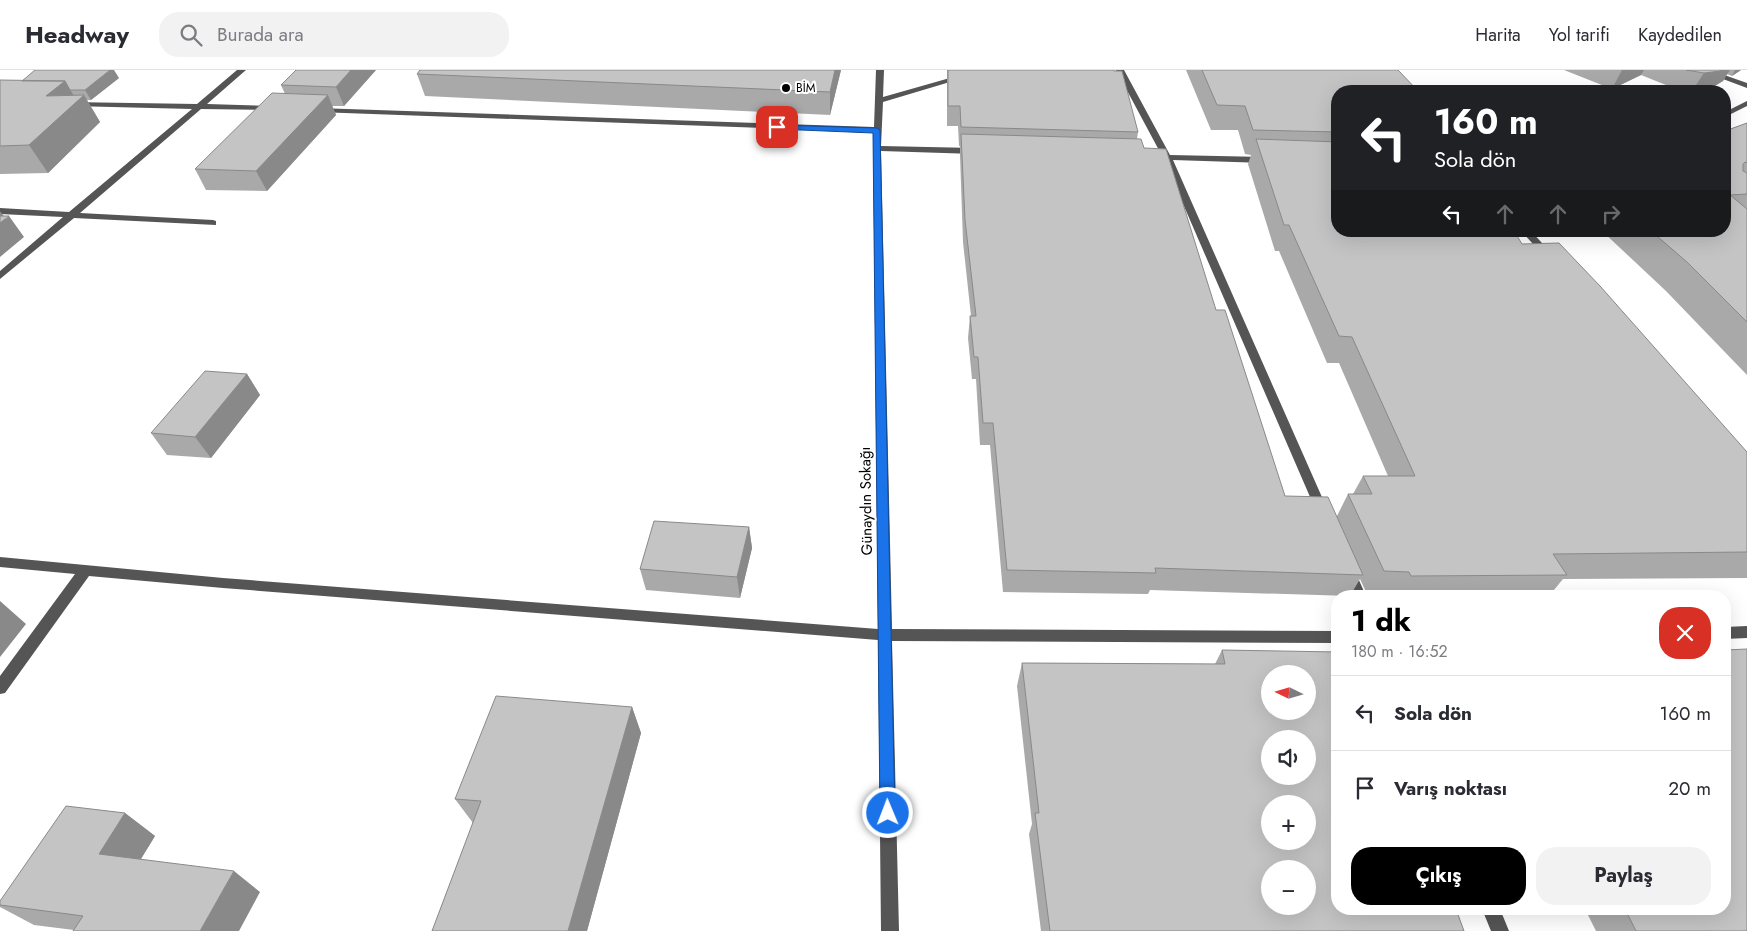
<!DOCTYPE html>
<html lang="tr">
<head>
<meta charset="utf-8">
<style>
	:root { --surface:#fff; --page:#f2f2f3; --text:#2b2b33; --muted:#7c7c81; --line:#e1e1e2; --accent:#000 }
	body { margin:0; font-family:Jost,sans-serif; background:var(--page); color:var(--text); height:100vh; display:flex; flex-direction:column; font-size:19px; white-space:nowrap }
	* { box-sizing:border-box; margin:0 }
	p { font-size:16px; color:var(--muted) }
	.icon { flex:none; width:28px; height:28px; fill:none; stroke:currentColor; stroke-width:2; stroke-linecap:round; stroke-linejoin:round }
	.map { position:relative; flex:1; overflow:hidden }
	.sheet { position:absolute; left:1331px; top:520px; width:400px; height:325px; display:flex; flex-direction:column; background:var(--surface); border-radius:20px; box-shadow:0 5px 20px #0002 }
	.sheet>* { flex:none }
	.hud { position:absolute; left:1331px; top:15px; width:400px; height:152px; border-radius:20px; box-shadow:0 5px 20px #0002; background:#202124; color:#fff; overflow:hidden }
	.needle { width:32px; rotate:275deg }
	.buttons { position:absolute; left:1261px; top:595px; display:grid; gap:10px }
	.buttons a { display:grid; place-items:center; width:55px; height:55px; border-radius:50%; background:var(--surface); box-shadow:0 5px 20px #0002; font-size:25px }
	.pin { position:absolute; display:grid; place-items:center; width:42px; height:42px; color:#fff; margin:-21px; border-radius:10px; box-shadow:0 2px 8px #0006 }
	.me { position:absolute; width:55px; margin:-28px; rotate:359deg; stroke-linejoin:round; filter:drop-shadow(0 0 4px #0008) }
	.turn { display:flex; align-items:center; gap:18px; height:105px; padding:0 20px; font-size:22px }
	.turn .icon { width:65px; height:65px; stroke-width:2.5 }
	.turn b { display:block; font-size:35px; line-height:42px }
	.lanes { display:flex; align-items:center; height:48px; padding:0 20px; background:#0003; justify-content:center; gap:25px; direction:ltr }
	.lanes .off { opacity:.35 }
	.round { display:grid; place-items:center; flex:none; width:52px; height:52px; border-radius:20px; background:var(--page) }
	.overview { display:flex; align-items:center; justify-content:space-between; height:85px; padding:0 20px }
	h1 { font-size:30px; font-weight:700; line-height:38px; color:var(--accent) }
	.action { display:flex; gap:10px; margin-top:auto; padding:10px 20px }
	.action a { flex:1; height:58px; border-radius:20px; background:var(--accent); color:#fff; font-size:20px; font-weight:700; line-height:58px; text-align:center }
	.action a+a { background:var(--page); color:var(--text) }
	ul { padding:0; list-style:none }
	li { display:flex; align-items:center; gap:15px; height:75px; padding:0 20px; border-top:1px solid var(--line) }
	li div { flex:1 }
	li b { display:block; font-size:19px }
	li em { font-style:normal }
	header { display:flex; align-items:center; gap:30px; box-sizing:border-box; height:70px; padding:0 25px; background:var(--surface); border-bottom:1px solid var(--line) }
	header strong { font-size:24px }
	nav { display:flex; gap:28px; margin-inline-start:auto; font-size:18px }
	.search { width:350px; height:45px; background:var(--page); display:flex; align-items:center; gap:12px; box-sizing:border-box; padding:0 18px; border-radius:20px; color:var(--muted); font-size:19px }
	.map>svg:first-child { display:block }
</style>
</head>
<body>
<header>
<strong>Headway</strong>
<div class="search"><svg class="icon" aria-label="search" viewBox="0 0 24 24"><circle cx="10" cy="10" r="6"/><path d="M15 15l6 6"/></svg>Burada ara</div>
<nav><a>Harita</a><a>Yol tarifi</a><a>Kaydedilen</a></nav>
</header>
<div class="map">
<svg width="1747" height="861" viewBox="0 0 1747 861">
	<rect width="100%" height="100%" fill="#fff"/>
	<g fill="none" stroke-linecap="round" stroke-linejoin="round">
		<path fill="#555" fill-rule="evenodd" d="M 237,0 L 246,0 L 207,34 L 275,36 L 278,36 L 278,40 L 201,39 L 80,143 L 213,150 L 216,151 L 216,155 L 74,148 L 0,209 L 0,201 L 63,147 L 0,144 L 0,138 L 69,142 L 192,39 L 72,36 L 69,36 L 69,32 L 197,34 Z
			M 876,0 L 884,0 L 883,27 L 978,0 L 990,0 L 883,32 L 881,76 L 975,78 L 979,81 L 975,84 L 881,81 L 892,559 L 1338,561 L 1338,573 L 892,571 L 899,861 L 881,861 L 878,570 L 223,518 L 89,506 L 5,623 L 0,624 L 0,606 L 75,504 L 0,497 L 0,487 L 223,508 L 878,559 L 873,62 L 317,42 L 313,40 L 317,38 L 874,57 Z
			M 1116,0 L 1124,0 L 1170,85 L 1265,87 L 1269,90 L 1265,93 L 1173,90 L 1329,443 L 1327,446 L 1319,446 L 1317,443 L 1164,90 L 1156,87 L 1161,84 Z
			M 1699,0 L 1710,0 L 1747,13 L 1747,18 Z
			M 1747,31 L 1747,36 L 1725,47 L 1725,42 Z
			M 1521,161 L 1531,161 L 1552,184 L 1552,188 L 1546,188 Z
			M 1349,498 L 1354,499 L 1366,526 L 1352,526 L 1342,503 L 1344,499 Z
			M 1747,556 L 1747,568 L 1725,569 L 1725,557 Z
			M 1482,839 L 1500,839 L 1509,861 L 1491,861 Z"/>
	</g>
	<path fill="#a9a9a9" d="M 376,0 L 344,36 L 332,36 L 336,45 L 267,121 L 206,120 L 195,99 L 285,24 L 281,15 Z
		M 420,0 L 841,0 L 830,45 L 425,26 L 417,4 Z
		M 947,0 L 1114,0 L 1138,62 L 1137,69 L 1144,78 L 1216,240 L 1285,426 L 1337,446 L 1348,424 L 1353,424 L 1363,406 L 1388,406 L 1339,293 L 1327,293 L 1279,181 L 1275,181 L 1248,94 L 1251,85 L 1245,84 L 1238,60 L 1211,60 L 1186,0 L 1398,0 L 1338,21 L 1338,161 L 1522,174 L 1747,382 L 1747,508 L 1563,509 L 1549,526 L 1368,526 L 1360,509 L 1350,526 L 1150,520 L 1148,524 L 1003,522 L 990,375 L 980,375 L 976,309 L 972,309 L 968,268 L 970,246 L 971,246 L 963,172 L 960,85 L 960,76 L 959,76 L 958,56 L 947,56 Z
		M 1564,0 L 1741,0 L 1732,6 L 1727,4 L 1723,11 L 1708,20 L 1691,21 L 1676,19 L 1641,5 L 1612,19 Z
		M 119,8 L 91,30 L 87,30 L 100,52 L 48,103 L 0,104 L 0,10 L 22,11 Z
		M 1747,53 L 1747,305 L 1666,221 L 1602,161 L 1725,161 L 1725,61 Z
		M 247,304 L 260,325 L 211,388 L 167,385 L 151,363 Z
		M 749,457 L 752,478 L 740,528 L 646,520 L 640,499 Z
		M 1222,580 L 1464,861 L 1041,861 L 1029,764 L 1032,754 L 1017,616 L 1022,593 L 1215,594 Z
		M 632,637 L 641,663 L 587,861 L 432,861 L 473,753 L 455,729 Z
		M 125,743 L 155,766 L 141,789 L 260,822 L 74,860 L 34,855 L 0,837 L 0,835 Z
		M 1585,839 L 1725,839 L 1747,861 L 1596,861 Z"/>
	<path fill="#898989" d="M 110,0 L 114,0 L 119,8 L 91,30 L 85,20 Z
		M 351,0 L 376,0 L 344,36 L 336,17 Z
		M 835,0 L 841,0 L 830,45 L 830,22 Z
		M 1622,0 L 1644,0 L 1641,5 L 1612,19 Z
		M 1722,0 L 1730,0 L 1723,11 L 1708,20 L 1692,21 L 1704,3 Z
		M 1735,0 L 1741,0 L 1732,6 Z
		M 65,11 L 77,31 L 84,25 L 100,52 L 48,103 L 29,75 L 46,26 Z
		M 328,25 L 336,45 L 267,121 L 256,101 Z
		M 0,141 L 6,149 L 9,146 L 24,167 L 0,187 Z
		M 247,304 L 260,325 L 211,388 L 195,367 Z
		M 749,457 L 752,478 L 740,528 L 737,507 Z
		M 0,531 L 26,554 L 0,587 Z
		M 632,637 L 641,663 L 587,861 L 568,861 Z
		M 125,743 L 155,766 L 131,805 L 99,784 Z
		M 234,801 L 260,822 L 239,861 L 200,861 Z"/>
	<path fill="#c4c4c4" stroke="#898989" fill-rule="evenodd" d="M 35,0 L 110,0 L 85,20 L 70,20 L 65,11 L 22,11 Z
		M 296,0 L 351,0 L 336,17 L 281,15 Z
		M 420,0 L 835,0 L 830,22 L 417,4 Z
		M 948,0 L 1114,0 L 1114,1 L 1122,1 L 1138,62 L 961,57 L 960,36 L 948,36 Z
		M 1202,0 L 1398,0 L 1418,21 L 1338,21 L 1338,62 L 1253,60 L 1245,36 L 1217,35 Z
		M 1686,0 L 1722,0 L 1720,1 L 1704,3 Z
		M 0,10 L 65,11 L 46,26 L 84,25 L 29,75 L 0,76 Z
		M 272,23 L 328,25 L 256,101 L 195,99 Z
		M 1747,53 L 1747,93 L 1745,92 L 1743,94 L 1743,101 L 1747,103 L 1747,124 L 1730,125 L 1747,139 L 1747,252 L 1687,192 L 1651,161 L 1725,161 L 1725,61 Z
		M 961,64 L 1141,69 L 1144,78 L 1166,79 L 1216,240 L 1225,240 L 1285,426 L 1328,427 L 1363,505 L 1155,498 L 1156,503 L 1007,500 L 993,353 L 983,353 L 978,287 L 974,287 L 970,246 L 976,246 L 965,150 Z
		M 1256,69 L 1338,72 L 1338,161 L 1514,161 L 1522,174 L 1559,173 L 1600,216 L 1747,382 L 1747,482 L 1553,484 L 1567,505 L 1411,506 L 1409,502 L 1384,501 L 1348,424 L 1372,424 L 1363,406 L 1415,406 L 1352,267 L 1339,266 L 1289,155 L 1284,155 Z
		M 0,146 L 9,146 L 0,153 Z
		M 205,301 L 247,304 L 195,367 L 151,363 Z
		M 654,451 L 749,457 L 737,507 L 640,499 Z
		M 1747,579 L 1747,861 L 1636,861 L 1625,839 L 1725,839 L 1725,580 Z
		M 1222,580 L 1338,582 L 1338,839 L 1456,839 L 1464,861 L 1050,861 L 1035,743 L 1039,743 L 1022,593 L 1225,594 ZM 1270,604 L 1308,604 L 1308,641 L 1270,641 ZM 1270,669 L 1308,669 L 1308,706 L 1270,706 ZM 1270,734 L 1308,734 L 1308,771 L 1270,771 ZM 1270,799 L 1308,799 L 1308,836 L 1270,836 Z
		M 496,626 L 632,637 L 568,861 L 432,861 L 481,731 L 455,729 Z
		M 66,736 L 125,743 L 99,784 L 234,801 L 200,861 L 73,861 L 83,846 L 0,835 L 0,831 Z"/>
	<path fill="#1a73e8" stroke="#114b97" d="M 774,55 L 877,58 L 880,60 L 895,743 L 893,748 L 888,750 L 883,748 L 880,743 L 873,63 L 777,59 L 774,58 Z"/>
	<circle fill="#000" stroke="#fff" stroke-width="2" cx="786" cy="18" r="5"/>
	<g text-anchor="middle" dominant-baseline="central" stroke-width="4" stroke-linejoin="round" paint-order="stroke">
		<g font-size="12" fill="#000" stroke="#fff" text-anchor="start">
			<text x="796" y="18">BİM</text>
		</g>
		<g font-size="15" fill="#000" stroke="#fff">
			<text transform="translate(866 431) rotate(-91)">Günaydın Sokağı</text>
		</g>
	</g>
</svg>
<div class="buttons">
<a><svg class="needle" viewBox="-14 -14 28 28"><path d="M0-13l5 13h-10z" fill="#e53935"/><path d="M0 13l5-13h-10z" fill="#7c7c81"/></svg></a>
<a><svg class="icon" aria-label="sound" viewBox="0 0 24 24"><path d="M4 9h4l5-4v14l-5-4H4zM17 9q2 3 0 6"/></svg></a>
<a>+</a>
<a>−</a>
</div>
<div class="pin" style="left:777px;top:57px;background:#d93025"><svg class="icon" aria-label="arrive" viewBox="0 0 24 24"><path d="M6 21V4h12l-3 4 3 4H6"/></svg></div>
<svg class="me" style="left:888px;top:743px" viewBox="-20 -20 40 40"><circle r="17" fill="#1a73e8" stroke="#fff" stroke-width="3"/><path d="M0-11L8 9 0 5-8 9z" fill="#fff"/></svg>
<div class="hud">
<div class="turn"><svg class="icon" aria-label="left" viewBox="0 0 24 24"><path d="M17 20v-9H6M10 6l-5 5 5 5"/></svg><div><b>160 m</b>Sola dön</div></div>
<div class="lanes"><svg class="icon" aria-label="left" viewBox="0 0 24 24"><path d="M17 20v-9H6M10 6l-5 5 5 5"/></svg><svg class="icon off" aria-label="ahead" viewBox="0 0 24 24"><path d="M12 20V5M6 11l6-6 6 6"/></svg><svg class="icon off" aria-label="ahead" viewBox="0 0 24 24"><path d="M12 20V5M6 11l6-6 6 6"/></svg><svg class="icon off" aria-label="right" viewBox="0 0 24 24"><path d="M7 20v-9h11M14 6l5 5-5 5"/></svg></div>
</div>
<section class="sheet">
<div class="overview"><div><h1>1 dk</h1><p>180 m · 16:52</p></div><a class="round" style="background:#d93025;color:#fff"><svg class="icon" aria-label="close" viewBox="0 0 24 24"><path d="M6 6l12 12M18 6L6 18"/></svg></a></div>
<ul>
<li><svg class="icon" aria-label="left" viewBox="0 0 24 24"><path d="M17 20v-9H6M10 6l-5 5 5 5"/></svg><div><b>Sola dön</b></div><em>160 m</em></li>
<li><svg class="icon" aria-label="arrive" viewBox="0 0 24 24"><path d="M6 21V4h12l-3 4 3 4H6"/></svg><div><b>Varış noktası</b></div><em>20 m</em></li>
</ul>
<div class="action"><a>Çıkış</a><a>Paylaş</a></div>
</section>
</div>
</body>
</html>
